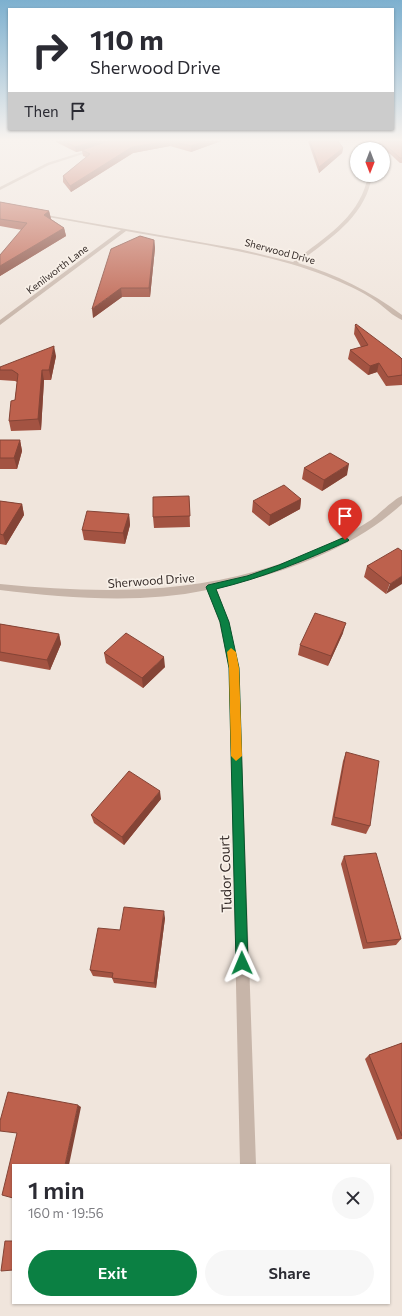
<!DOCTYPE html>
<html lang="en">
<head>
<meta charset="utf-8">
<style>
	:root { --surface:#fff; --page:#f7f7f7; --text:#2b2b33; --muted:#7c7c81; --accent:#0b8043 }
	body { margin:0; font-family:Commissioner,sans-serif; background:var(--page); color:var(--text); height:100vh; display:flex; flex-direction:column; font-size:15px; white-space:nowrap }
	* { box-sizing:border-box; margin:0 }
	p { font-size:13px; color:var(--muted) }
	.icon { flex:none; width:22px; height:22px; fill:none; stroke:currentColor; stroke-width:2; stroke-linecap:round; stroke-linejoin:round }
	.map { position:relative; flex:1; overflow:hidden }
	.side { position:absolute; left:12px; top:1164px; width:378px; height:140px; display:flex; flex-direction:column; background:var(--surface); border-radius:0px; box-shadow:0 1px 3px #0004 }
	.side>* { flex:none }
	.guide { position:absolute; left:8px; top:8px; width:386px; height:122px; border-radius:0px; box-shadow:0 1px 3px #0004; background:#fff; color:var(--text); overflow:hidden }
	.needle { width:26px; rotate:180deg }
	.tools { position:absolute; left:350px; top:142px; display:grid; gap:8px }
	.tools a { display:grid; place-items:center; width:40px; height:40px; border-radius:50%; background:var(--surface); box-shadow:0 1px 3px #0004; font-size:20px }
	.pin { position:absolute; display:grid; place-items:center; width:34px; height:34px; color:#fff; margin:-41px -17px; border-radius:50% 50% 50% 0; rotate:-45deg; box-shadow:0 0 4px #0007 }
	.pin .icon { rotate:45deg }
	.me { position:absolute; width:44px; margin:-22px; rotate:359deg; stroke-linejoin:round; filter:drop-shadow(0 0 3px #0008) }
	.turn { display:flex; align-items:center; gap:14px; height:84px; padding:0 16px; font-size:18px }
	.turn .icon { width:52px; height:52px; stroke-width:2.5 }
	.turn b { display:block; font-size:28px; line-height:34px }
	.then { display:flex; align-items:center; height:38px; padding:0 16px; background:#0003; gap:8px; font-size:15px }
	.round { display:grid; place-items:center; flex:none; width:42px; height:42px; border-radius:21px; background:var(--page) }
	.head { display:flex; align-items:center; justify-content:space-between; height:68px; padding:0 16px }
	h1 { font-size:24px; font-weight:600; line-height:30px }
	.button { display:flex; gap:8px; margin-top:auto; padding:8px 16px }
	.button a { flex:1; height:46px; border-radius:24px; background:var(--accent); color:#fff; font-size:16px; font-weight:600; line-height:46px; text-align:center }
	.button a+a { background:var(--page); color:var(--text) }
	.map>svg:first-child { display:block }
</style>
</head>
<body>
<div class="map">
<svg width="402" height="1316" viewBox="0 0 402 1316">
	<rect width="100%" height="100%" fill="#f0e5dc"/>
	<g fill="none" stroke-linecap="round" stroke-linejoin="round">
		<path fill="#c7b5a9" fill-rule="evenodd" d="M 118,141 L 123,141 L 49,165 L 0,190 L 0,187 L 47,163 Z
			M 360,141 L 364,141 L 367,149 L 363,149 Z
			M 368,175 L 372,175 C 366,217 329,239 298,263 C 336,274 370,291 402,315 L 402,320 C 393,316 385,308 377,302 C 362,291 343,283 326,276 C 266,252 190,243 126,231 L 0,325 L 0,320 L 121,230 L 37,215 L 35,213 L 239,249 L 293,262 C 324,238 361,217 368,175 Z
			M 402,496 L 402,504 C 352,550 281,574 216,588 L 229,621 L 239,668 L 256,1165 L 240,1165 L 229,668 L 219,621 L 207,590 C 140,604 68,598 0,590 L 0,584 C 111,595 214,595 318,549 C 336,541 354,531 371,520 C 378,515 395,498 402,496 Z"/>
	</g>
	<path fill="#a35342" d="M 56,141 L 221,141 L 191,152 L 170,146 L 133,153 L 71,192 L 63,182 L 63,176 L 86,157 L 83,156 L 82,151 L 76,152 L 56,142 Z
		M 308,141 L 338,141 L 343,148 L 342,153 L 319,173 Z
		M 379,141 L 402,141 L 402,163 L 400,163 L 378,143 Z
		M 0,202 L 49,211 L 51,219 L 64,228 L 66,236 L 0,276 L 0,255 L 22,230 L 0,226 Z
		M 154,240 L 155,248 L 150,297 L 122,297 L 93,318 Z
		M 355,325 L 402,359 L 402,385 L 386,386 L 377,372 L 368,375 L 348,359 L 350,350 L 361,347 L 354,334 Z
		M 56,356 L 51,380 L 44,380 L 41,430 L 11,431 L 9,421 L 15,400 L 17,382 L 15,381 L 0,380 L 0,367 Z
		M 0,440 L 20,440 L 22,451 L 17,469 L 0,469 Z
		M 304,468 L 347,475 L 322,491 L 302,479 Z
		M 189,496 L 190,527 L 154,528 L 153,517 Z
		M 301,499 L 300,509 L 269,526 L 252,512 L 253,501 Z
		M 0,501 L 22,504 L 24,515 L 6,545 L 0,544 Z
		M 129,514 L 130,525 L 125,544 L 84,540 L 82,530 Z
		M 402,551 L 386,594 L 364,577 L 367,566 Z
		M 0,624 L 59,634 L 61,644 L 50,670 L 0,661 Z
		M 343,633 L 328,666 L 298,655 L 300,645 Z
		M 104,653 L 165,667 L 143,688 L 106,663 Z
		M 346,752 L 370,826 L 366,834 L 331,825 L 343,761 Z
		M 161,799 L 124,845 L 94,823 L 91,815 Z
		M 344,856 L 401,939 L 396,945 L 363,949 L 341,864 Z
		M 165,918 L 156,988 L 114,983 L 112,978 L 93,976 L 90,970 L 120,930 Z
		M 402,1043 L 402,1139 L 397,1140 L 365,1059 L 369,1055 Z"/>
	<path fill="#844436" d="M 95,141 L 114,141 L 76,152 L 75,147 Z
		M 170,141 L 170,146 L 133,153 L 71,192 L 70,186 L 132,147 Z
		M 205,141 L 221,141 L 191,152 L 191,146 Z
		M 343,148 L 342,153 L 319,173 L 319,167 Z
		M 49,211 L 51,219 L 44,215 Z
		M 64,228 L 66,236 L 0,276 L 0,266 Z
		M 154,240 L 155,248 L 150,297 L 149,288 Z
		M 121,288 L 122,297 L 93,318 L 92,309 Z
		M 54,346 L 56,356 L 51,380 L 49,370 Z
		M 379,363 L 377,372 L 368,375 L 370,366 Z
		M 42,370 L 44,380 L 41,430 L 38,419 Z
		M 20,440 L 22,451 L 17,469 L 14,458 Z
		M 349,464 L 347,475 L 322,491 L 324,480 Z
		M 301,499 L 300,509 L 269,526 L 270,515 Z
		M 22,504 L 24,515 L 6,545 L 3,535 Z
		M 129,514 L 130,525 L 125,544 L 123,533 Z
		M 402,576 L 402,584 L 386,594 L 390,584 Z
		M 346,623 L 343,633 L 328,666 L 331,656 Z
		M 59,634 L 61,644 L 50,670 L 47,660 Z
		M 164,657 L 165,667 L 143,688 L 142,678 Z
		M 160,791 L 161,799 L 124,845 L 122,837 Z
		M 164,911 L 165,918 L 156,988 L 154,983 Z
		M 78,1105 L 81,1107 L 69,1165 L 65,1165 Z"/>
	<path fill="#bd614d" stroke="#844436" d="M 64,141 L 95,141 L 75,147 Z
		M 108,141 L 169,141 L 132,147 L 70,186 L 63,176 L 90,154 L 82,150 Z
		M 170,141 L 205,141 L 191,146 Z
		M 310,141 L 338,141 L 343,148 L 319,167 Z
		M 381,141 L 402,141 L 402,158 L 400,158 Z
		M 0,202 L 49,211 L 44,215 L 64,228 L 0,266 L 0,255 L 27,223 L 0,219 Z
		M 140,236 L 154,240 L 149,288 L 121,288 L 92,309 L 111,249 Z
		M 356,324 L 400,357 L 402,359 L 402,375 L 388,377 L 379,363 L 370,366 L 350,350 L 368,345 L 355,325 Z
		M 54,346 L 49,370 L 42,370 L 38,419 L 9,421 L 11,401 L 15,400 L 18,374 L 12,370 L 0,370 L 0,367 Z
		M 0,440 L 20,440 L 14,458 L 0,458 Z
		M 330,453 L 349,464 L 324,480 L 304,468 Z
		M 284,485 L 301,499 L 270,515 L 253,501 Z
		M 189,496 L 190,516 L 153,517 L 153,497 Z
		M 0,501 L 22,504 L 3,535 L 0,534 Z
		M 87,511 L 129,514 L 123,533 L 82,530 Z
		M 398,548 L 402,551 L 402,576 L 390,584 L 367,566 Z
		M 315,613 L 346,623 L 331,656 L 300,645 Z
		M 0,624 L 59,634 L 47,660 L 0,652 Z
		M 126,633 L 164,657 L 142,678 L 104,653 Z
		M 346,752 L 379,761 L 370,826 L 334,817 Z
		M 129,771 L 160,791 L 122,837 L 91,815 Z
		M 376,853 L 401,939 L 367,943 L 344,856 Z
		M 124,907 L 164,911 L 154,983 L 112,978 L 113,973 L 90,970 L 98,928 L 120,930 Z
		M 402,1043 L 402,1136 L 369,1055 Z
		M 8,1092 L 78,1105 L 65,1165 L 13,1165 L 13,1198 L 2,1195 L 17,1133 L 0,1131 L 0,1121 Z
		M 5,1241 L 13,1241 L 13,1270 L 1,1271 Z"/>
	<linearGradient id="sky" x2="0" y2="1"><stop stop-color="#7db0cf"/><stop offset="0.43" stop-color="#f8f3ef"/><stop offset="1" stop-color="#f8f3ef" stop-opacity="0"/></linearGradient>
	<rect width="402" height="325" fill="url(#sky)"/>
	<path fill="#0b8043" stroke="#07532c" d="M 345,537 L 349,540 L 348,541 C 304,561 262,578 216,589 L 229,622 L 239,668 L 248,963 L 246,968 L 242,969 L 238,968 L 236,963 L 229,668 L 220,622 L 206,587 L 208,585 L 247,576 L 279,565 Z"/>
	<path fill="#f59e0b" d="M 231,648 L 236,652 L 239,668 L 242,756 L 236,761 L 231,756 L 229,668 L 227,652 Z"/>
	<g text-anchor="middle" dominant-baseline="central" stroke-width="3.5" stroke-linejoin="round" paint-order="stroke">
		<g font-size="10" fill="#352b28" stroke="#f8f0e8">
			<text transform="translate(280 251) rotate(15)">Sherwood Drive</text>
			<text transform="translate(57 269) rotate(-37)">Kenilworth Lane</text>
		</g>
		<g font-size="12" fill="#352b28" stroke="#f8f0e8">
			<text transform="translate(151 580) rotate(-4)">Sherwood Drive</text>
		</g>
		<g font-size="14" fill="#352b28" stroke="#f8f0e8">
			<text transform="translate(225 874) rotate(-92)">Tudor Court</text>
		</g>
	</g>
</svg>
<div class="tools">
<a><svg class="needle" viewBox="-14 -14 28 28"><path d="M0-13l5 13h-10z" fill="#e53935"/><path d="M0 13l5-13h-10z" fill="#7c7c81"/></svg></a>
</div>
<div class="pin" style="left:345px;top:540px;background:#d93025"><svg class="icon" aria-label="arrive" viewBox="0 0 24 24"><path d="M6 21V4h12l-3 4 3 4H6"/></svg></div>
<svg class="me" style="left:242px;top:963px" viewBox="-20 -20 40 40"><path d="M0-17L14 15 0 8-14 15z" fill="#0b8043" stroke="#fff" stroke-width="4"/></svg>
<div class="guide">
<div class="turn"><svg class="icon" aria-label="right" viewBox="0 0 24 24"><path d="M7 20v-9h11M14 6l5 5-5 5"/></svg><div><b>110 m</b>Sherwood Drive</div></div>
<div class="then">Then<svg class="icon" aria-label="arrive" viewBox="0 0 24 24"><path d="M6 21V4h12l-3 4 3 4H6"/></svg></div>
</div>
<section class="side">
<div class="head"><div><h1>1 min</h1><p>160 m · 19:56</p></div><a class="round"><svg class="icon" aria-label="close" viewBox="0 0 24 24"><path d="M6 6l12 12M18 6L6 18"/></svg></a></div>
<div class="button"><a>Exit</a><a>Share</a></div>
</section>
</div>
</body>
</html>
